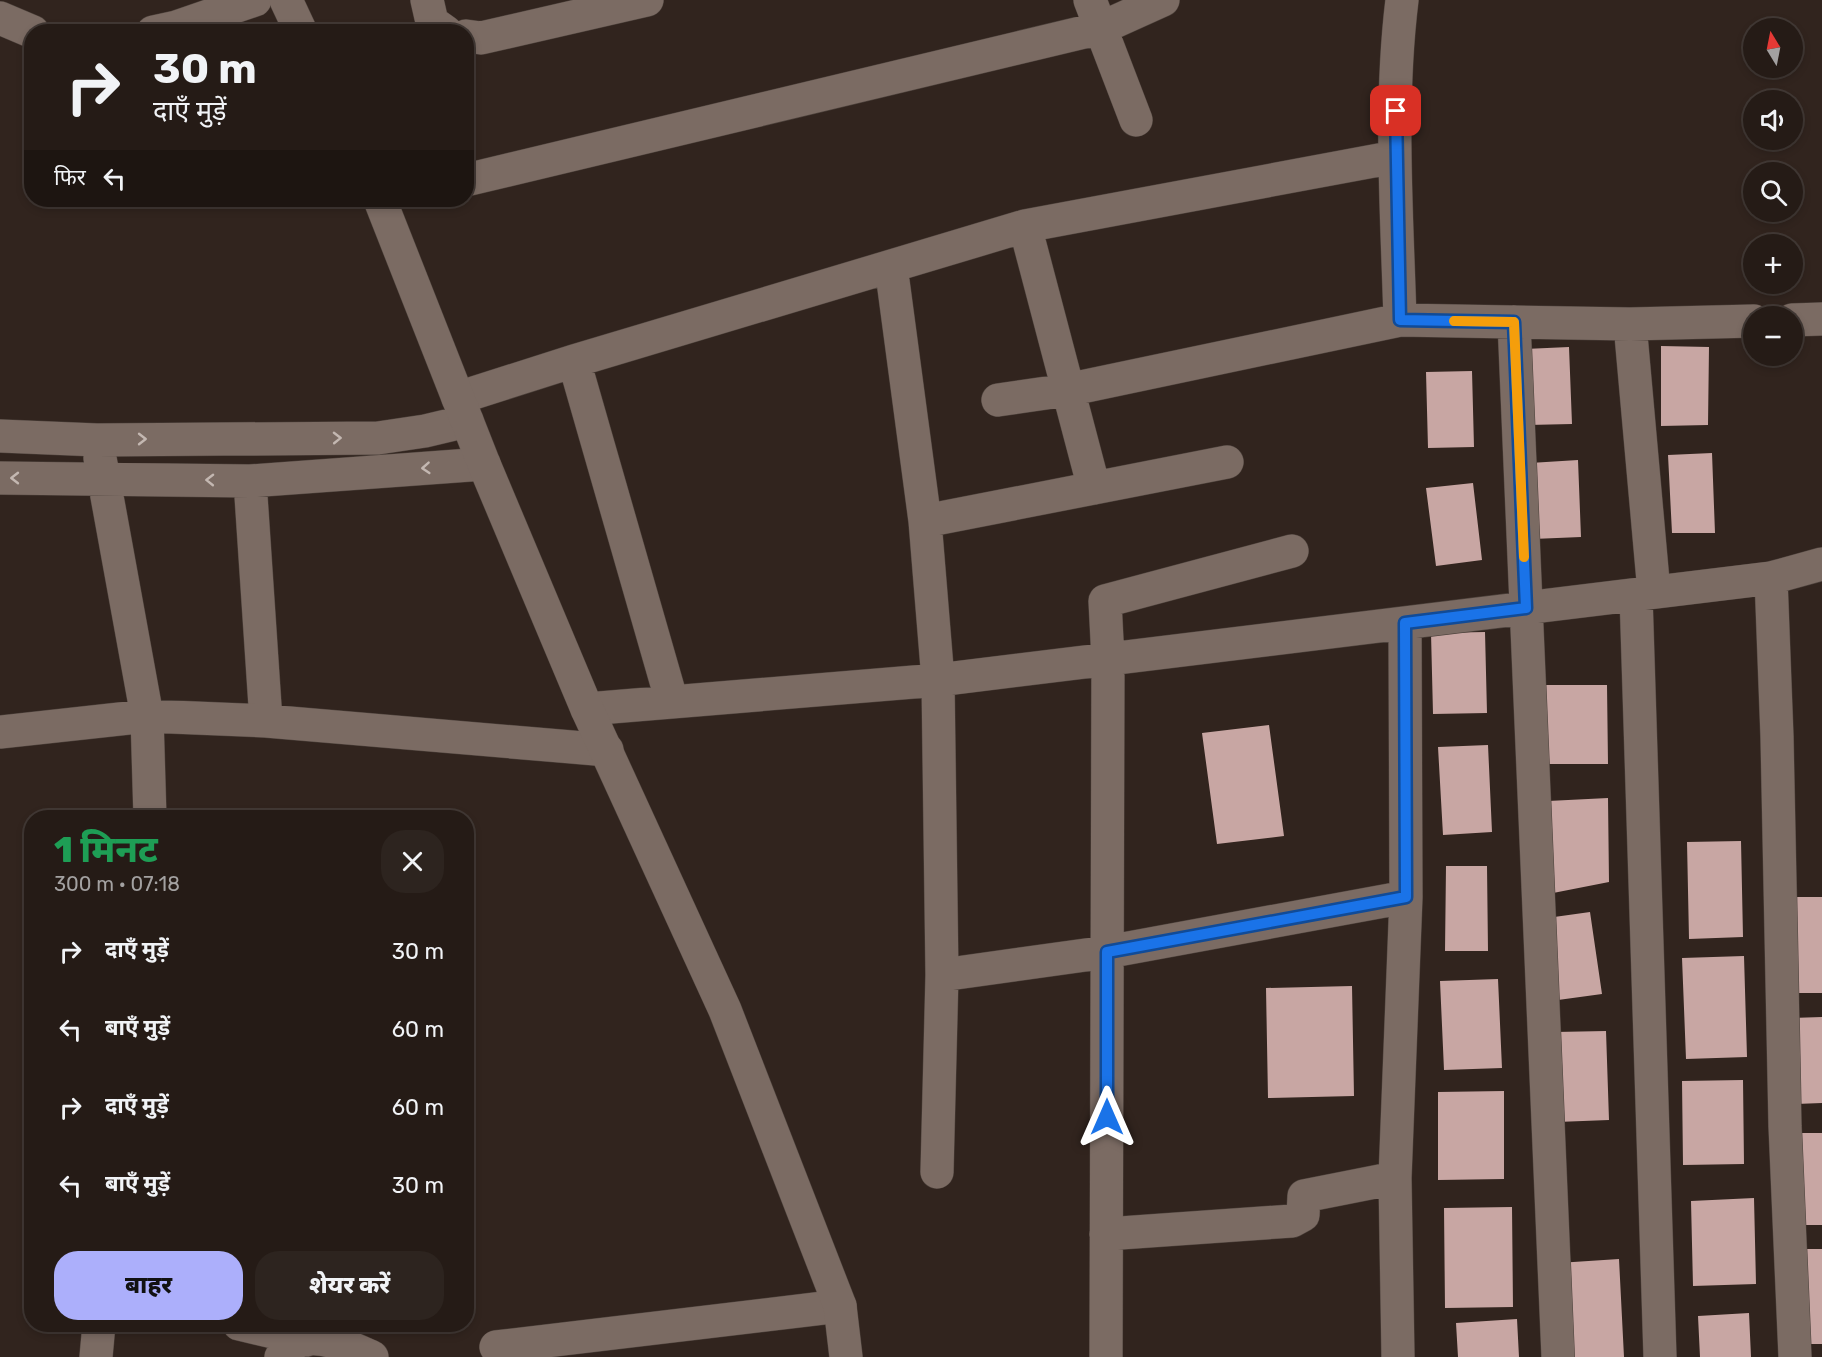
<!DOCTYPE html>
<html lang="hi">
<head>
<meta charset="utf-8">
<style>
	:root { --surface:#251b16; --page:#2d241f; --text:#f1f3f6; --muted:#a3a1a1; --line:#423935; --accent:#acaffb }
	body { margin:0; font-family:Rubik,"Noto Sans Devanagari",sans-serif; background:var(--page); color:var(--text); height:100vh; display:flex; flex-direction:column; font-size:22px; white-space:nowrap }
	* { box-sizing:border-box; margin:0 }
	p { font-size:20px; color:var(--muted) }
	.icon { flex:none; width:33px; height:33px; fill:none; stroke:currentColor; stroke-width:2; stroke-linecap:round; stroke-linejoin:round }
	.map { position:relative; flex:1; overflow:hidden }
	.side { position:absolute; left:24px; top:810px; width:450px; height:522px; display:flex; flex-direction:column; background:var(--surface); border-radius:24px; box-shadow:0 3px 9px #0003,0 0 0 2px var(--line) }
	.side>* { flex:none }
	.banner { position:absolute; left:24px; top:24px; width:450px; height:183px; border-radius:24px; box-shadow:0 3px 9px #0003,0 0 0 2px var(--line); background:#251b16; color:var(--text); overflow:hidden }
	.needle { width:39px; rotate:350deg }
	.controls { position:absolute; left:1743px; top:18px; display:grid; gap:12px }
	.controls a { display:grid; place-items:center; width:60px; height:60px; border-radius:50%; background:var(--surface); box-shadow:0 3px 9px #0003,0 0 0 2px var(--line); font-size:30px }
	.pin { position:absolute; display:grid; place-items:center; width:51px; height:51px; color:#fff; margin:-26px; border-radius:12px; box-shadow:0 3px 9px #0006 }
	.me { position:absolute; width:66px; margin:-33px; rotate:0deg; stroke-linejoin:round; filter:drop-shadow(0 0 4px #0008) }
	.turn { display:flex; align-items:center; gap:21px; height:126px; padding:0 30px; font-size:27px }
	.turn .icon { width:78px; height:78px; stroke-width:2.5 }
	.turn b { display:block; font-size:42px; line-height:51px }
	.then { display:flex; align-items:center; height:57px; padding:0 30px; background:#0003; gap:12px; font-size:22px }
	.round { display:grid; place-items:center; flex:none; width:63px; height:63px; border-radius:24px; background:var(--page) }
	.overview { display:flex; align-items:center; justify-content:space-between; height:102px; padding:0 30px }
	h1 { font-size:36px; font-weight:800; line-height:45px; color:#1e9e55 }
	.action { display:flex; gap:12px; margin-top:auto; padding:12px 30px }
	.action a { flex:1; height:69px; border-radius:24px; background:var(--accent); color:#111; font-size:24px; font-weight:800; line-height:69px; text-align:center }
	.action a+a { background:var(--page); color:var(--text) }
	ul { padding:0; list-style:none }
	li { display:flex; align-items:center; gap:18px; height:78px; padding:0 30px }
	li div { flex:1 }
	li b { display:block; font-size:22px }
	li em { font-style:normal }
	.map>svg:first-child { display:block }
</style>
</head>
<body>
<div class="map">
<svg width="1822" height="1357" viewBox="0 0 1822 1357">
	<rect width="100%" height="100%" fill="#31241e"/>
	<path fill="#c8a6a3" d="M 1661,346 L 1709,347 L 1708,425 L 1661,426 Z
		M 1569,347 L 1572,424 L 1528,425 L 1525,349 Z
		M 1472,371 L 1474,447 L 1428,448 L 1426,372 Z
		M 1712,453 L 1715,533 L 1672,533 L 1668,455 Z
		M 1578,460 L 1581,537 L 1533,539 L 1530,463 Z
		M 1473,483 L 1482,560 L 1436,566 L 1426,488 Z
		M 1485,632 L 1487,713 L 1433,714 L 1431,633 Z
		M 1541,685 L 1607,685 L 1608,764 L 1541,764 Z
		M 1269,725 L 1284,836 L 1217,844 L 1202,733 Z
		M 1488,745 L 1492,832 L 1443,835 L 1438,747 Z
		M 1608,798 L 1609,882 L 1548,894 L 1548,801 Z
		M 1741,841 L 1743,937 L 1689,939 L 1687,842 Z
		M 1446,866 L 1487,866 L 1488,951 L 1445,951 Z
		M 1793,897 L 1822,897 L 1822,993 L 1792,993 Z
		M 1590,912 L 1602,994 L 1558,1000 L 1547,918 Z
		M 1744,956 L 1747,1057 L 1686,1059 L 1682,958 Z
		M 1498,979 L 1502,1068 L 1444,1070 L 1440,981 Z
		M 1352,986 L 1354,1096 L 1268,1098 L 1266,988 Z
		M 1822,1017 L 1822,1103 L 1796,1104 L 1791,1018 Z
		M 1606,1031 L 1609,1120 L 1557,1122 L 1555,1032 Z
		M 1743,1080 L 1744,1164 L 1683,1165 L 1682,1081 Z
		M 1504,1091 L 1504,1179 L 1438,1180 L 1438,1092 Z
		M 1800,1133 L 1822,1133 L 1822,1225 L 1800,1225 Z
		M 1754,1198 L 1756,1284 L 1693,1286 L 1691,1201 Z
		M 1512,1207 L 1513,1307 L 1445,1308 L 1444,1208 Z
		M 1805,1249 L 1822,1249 L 1822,1344 L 1807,1344 Z
		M 1619,1259 L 1624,1357 L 1563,1357 L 1558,1263 Z
		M 1749,1313 L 1751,1357 L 1700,1357 L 1698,1316 Z
		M 1517,1319 L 1519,1357 L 1458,1357 L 1456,1323 Z"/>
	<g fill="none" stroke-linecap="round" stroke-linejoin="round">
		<defs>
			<path id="street" d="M 427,0 L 432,22 L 446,32
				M 1090,0 L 1136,120
				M 0,18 L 33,32
				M 153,32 L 176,27 L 255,0
				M 466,36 L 481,38 L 647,0
				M 466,180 L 1101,28 L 1163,0
				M 1025,226 L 1094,488
				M 891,266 L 925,521 L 1227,462
				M 1400,320 C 1397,214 1389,106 1402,0
				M 1792,320 L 1822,319
				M 1514,322 L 1558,1357
				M 1630,324 L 1654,592
				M 574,361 L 672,702
				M 458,398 L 574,361 L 1025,226 L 1395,157
				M 998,400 L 1067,390 L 1400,320 L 1630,324 L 1754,321
				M 0,436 L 97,440 L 378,438 L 425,431 L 467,421
				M 100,458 L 147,716 L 150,818
				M 0,478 L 250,481 L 484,464
				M 250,481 L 266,721
				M 925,521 L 938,680 L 942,975 L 937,1172
				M 1771,578 L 1777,737 L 1785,1126 L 1795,1357
				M 1636,595 L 1660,1357
				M 587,709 L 938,680 L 1771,578 L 1822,564
				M 0,732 L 147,716 L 266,721 L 607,750
				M 942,975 L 1107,952 L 1406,897
				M 1106,1234 L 1292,1221 L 1303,1215 L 1304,1196 L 1395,1178
				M 239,1324 L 307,1340
				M 496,1347 L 840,1306
				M 96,1357 L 99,1324
				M 281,1357 C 301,1323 345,1345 372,1357
				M 1106,1357 L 1108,660 L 1105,601 L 1292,551
				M 1398,1357 L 1395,1178 L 1406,897 L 1405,623"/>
			<path id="secondary" d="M 286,0 L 301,32
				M 380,200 L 484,464 L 587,709 L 725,1010 L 840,1306 L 846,1357"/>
		</defs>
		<use href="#street" stroke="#4d423c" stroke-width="34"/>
		<use href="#secondary" stroke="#4d423c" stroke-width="34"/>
		<use href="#street" stroke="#7b6b63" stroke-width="33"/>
		<use href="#secondary" stroke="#7b6b63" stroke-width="33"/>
	</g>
	<defs><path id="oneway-chevron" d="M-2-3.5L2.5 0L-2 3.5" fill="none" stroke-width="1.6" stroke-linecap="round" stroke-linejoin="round" transform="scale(1.5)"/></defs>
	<g stroke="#c3b7b1">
		<use href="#oneway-chevron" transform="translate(337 438) rotate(-1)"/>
		<use href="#oneway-chevron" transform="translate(142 439)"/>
		<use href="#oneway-chevron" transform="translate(426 468) rotate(176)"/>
		<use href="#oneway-chevron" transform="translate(15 478) rotate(180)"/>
		<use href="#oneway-chevron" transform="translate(210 480) rotate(-179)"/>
	</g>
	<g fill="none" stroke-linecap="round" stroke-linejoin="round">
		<defs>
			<path id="route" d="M 1107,1117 L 1107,952 L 1406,897 L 1405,623 L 1526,608 L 1514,322 L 1400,320 L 1396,111"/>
		</defs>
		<use href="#route" stroke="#114b97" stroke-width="15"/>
		<use href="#route" stroke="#1a73e8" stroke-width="10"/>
		<path stroke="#f59e0b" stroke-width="10" d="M 1454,321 L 1514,322 L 1524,557"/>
	</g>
</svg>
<div class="controls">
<a><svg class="needle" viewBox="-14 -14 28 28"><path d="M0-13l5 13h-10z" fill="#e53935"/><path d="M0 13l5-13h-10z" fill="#a3a1a1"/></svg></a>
<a><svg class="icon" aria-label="sound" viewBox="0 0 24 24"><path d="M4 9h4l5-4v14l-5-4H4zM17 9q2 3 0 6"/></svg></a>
<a><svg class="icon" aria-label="search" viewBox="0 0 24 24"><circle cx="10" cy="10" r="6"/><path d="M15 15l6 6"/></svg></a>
<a>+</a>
<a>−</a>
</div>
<div class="pin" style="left:1396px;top:111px;background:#d93025"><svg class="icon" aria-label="arrive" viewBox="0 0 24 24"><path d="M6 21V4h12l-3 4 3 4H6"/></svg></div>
<svg class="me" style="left:1107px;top:1117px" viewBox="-20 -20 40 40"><path d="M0-17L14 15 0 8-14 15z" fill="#1a73e8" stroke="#fff" stroke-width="4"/></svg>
<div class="banner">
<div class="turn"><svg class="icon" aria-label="right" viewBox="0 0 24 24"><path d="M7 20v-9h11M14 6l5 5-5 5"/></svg><div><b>30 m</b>दाएँ मुड़ें</div></div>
<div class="then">फिर<svg class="icon" aria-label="left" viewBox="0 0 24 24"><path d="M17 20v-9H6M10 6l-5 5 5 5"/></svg></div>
</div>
<section class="side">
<div class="overview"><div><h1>1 मिनट</h1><p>300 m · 07:18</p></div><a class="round"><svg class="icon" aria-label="close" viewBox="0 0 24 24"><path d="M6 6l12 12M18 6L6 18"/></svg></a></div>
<ul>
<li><svg class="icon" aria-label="right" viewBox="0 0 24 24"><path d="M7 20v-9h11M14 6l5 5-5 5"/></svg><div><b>दाएँ मुड़ें</b></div><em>30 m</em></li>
<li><svg class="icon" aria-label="left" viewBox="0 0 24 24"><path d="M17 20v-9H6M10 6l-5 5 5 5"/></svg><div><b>बाएँ मुड़ें</b></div><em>60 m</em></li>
<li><svg class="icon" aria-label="right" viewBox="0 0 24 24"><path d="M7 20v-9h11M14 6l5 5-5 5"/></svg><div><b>दाएँ मुड़ें</b></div><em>60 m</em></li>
<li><svg class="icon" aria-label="left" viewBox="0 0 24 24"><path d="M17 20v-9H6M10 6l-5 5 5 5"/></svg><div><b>बाएँ मुड़ें</b></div><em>30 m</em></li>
</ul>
<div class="action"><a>बाहर</a><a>शेयर करें</a></div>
</section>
</div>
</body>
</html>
